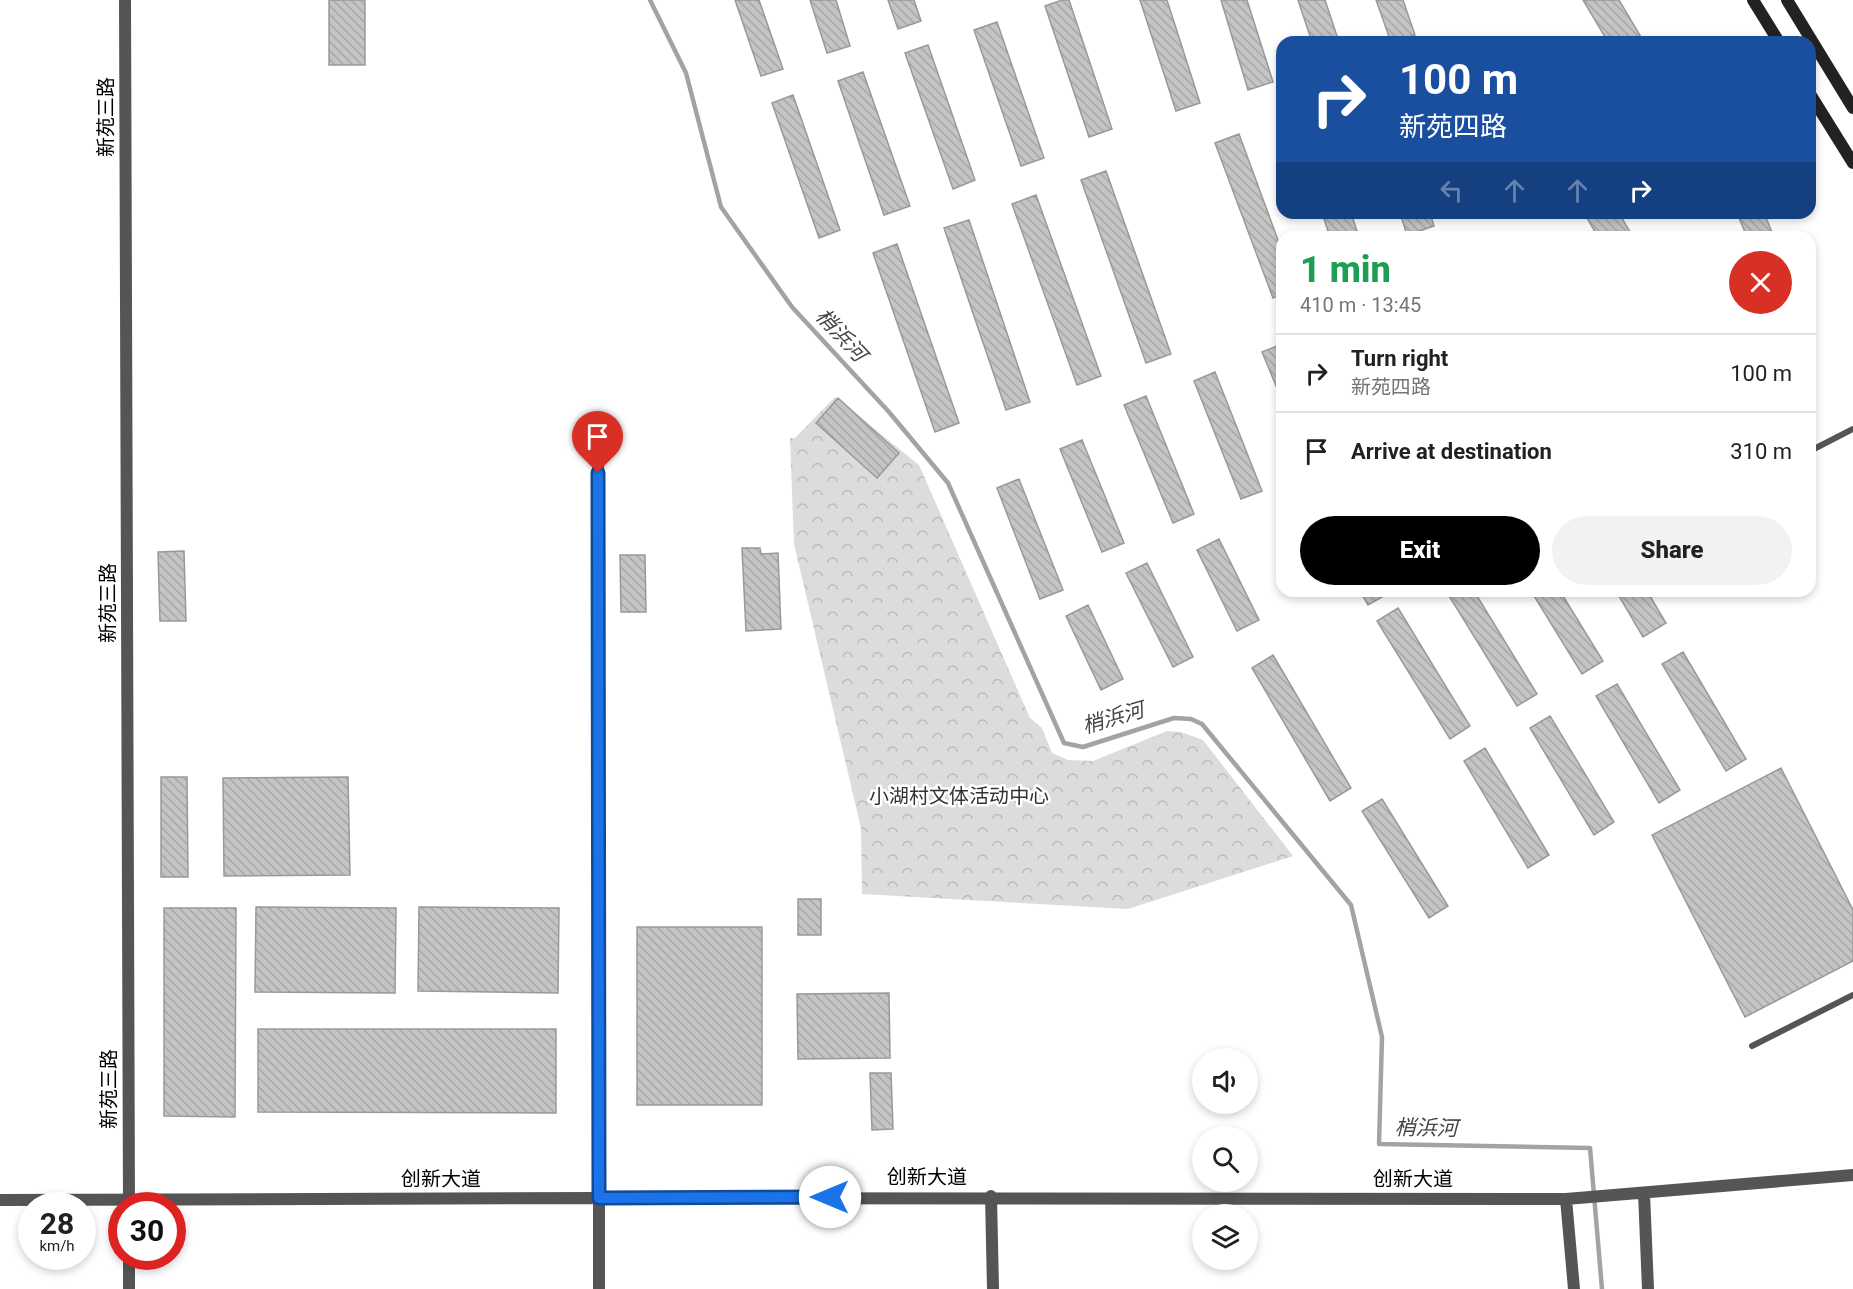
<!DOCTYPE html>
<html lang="en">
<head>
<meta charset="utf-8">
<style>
	:root { --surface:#fff; --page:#f2f2f2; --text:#202124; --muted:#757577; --line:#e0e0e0; --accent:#000 }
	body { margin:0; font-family:Roboto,"Noto Sans SC",sans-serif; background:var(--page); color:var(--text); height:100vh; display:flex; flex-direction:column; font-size:22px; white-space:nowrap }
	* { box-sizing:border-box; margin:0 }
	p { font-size:20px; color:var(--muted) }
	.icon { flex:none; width:33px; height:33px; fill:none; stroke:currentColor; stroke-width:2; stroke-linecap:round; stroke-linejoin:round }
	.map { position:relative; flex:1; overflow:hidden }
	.side { position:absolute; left:1276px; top:231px; width:540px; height:366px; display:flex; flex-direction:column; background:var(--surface); border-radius:18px; box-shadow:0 3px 9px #0003 }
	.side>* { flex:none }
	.hud { position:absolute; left:1276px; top:36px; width:540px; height:183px; border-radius:18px; box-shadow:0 3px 9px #0003; background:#1a4fa0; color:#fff; overflow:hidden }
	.tools { position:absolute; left:1192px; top:1048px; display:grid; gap:12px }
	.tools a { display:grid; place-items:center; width:66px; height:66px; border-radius:50%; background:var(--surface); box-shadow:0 3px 9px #0003; font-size:30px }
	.speed { position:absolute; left:18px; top:1192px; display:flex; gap:12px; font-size:30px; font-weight:700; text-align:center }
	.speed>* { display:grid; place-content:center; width:78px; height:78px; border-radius:50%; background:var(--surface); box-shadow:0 3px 9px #0003; line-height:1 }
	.speed small { font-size:15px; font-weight:400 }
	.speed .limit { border:9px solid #d22; background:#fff; color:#111 }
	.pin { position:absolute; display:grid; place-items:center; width:51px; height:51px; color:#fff; margin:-62px -26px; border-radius:50% 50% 50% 0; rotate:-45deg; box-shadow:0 0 6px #0007 }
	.pin .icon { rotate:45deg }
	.me { position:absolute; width:66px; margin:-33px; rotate:270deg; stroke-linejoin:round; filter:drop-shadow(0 0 4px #0008) }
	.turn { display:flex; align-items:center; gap:21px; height:126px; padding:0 24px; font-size:27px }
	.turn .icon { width:78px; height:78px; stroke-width:2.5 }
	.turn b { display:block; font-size:42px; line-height:51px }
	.lanes { display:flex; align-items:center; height:57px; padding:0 24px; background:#0003; justify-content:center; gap:30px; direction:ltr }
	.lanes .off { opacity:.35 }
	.round { display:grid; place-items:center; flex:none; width:63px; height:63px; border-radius:32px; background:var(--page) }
	.head { display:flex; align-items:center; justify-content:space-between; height:102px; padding:0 24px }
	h1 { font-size:36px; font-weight:800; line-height:45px; color:#1e9e55 }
	.button { display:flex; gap:12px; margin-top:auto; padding:12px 24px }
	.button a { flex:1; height:69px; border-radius:36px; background:var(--accent); color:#fff; font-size:24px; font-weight:800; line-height:69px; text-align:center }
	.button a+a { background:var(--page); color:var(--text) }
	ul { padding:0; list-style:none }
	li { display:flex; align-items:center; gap:18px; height:78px; padding:0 24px; border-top:2px solid var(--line) }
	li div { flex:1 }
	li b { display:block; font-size:22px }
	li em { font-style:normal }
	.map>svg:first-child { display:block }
</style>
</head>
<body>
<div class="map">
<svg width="1853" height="1289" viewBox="0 0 1853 1289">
	<defs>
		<pattern id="park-crowns" width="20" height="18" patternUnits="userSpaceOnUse" patternTransform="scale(1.5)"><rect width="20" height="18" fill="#dcdcdc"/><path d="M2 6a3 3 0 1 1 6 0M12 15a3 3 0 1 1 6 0" fill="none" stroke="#bbb"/></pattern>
		<pattern id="building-back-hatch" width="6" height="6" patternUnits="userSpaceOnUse" patternTransform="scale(1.5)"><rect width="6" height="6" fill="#c4c4c4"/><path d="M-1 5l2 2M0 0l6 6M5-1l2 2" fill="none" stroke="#a7a7a7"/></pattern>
	</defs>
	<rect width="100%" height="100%" fill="#fff"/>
	<path fill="url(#park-crowns)" d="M 835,397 L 919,465 L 1030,718 L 1042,728 L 1052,753 L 1068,760 L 1093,761 L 1167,731 L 1181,732 L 1203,740 L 1293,856 L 1128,909 L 862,894 L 861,828 L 794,544 L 790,438 L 795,438 Z"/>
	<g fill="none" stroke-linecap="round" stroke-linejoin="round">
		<path stroke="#a3a3a3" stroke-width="4.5" d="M 650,0 L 686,73 L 721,207 L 792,307 L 889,412 L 948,483 L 1064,743 L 1083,747 L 1174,718 L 1191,719 L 1202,724 L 1351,905 L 1382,1037 L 1379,1144 L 1590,1148 L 1602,1289"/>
	</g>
	<path fill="url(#building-back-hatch)" stroke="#999" stroke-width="1.5" d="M 329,0 L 365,0 L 365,65 L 329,65 Z
		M 735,0 L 759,0 L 783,69 L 761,76 Z
		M 810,0 L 836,0 L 850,46 L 827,53 Z
		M 888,0 L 914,0 L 921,21 L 898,29 Z
		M 1062,0 L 1069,0 L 1112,129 L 1089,137 L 1045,6 Z
		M 1140,0 L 1167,0 L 1200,103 L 1176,111 Z
		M 1221,0 L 1247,0 L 1273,82 L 1248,90 Z
		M 1298,0 L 1325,0 L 1339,42 L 1312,42 Z
		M 1376,0 L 1403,0 L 1415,35 L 1391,42 Z
		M 1583,0 L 1619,0 L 1644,42 L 1608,42 Z
		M 997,22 L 1044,158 L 1021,166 L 974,30 Z
		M 928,45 L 975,180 L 953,189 L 905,53 Z
		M 863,72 L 910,206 L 884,215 L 838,81 Z
		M 793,95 L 840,230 L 819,238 L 772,103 Z
		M 1239,134 L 1282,251 L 1282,294 L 1273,298 L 1215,143 Z
		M 1106,171 L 1171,354 L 1146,363 L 1081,180 Z
		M 1036,195 L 1101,376 L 1077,385 L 1012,204 Z
		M 1322,213 L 1351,213 L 1359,237 L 1330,237 Z
		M 1400,213 L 1430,213 L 1434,226 L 1407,235 Z
		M 1584,213 L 1619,213 L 1633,237 L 1598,237 Z
		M 1737,213 L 1764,213 L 1772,232 L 1760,237 L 1747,237 Z
		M 969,220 L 1030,402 L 1006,410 L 944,228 Z
		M 897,244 L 959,423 L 935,432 L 873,253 Z
		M 1282,344 L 1282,400 L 1262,352 Z
		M 1215,372 L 1262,491 L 1241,499 L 1194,381 Z
		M 1146,396 L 1194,514 L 1173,523 L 1124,405 Z
		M 838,398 L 899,453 L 877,478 L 816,423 Z
		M 1082,440 L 1124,543 L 1102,552 L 1060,449 Z
		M 1019,479 L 1063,590 L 1040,599 L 997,488 Z
		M 1219,539 L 1259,620 L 1237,631 L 1197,550 Z
		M 742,548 L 760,548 L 761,554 L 778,553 L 781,629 L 746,631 Z
		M 184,551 L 186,621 L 160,621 L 158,552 Z
		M 620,555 L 645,555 L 646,612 L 621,612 Z
		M 1147,563 L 1193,657 L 1173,667 L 1126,573 Z
		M 1360,591 L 1387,591 L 1389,593 L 1368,605 Z
		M 1446,591 L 1474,591 L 1537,694 L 1517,706 Z
		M 1531,591 L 1560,591 L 1603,661 L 1582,674 Z
		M 1616,591 L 1647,591 L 1666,623 L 1643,637 Z
		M 1088,605 L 1123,679 L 1101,690 L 1066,616 Z
		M 1398,608 L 1470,726 L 1450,739 L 1377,621 Z
		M 1683,652 L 1746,759 L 1726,771 L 1662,664 Z
		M 1273,655 L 1351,788 L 1330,801 L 1252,668 Z
		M 1617,684 L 1680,790 L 1659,803 L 1596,696 Z
		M 1550,716 L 1614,822 L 1594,835 L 1530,728 Z
		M 1485,748 L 1549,855 L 1528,868 L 1464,761 Z
		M 1781,768 L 1853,910 L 1853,961 L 1745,1017 L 1652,835 Z
		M 161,777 L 187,777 L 188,877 L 161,877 Z
		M 348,777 L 350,875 L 224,876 L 223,778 Z
		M 1382,799 L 1448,906 L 1429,918 L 1362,811 Z
		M 798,899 L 821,899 L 821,935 L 798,935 Z
		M 256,907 L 396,908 L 395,993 L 255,992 Z
		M 419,907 L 559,908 L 558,993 L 418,991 Z
		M 164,908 L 236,908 L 235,1117 L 164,1116 Z
		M 637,927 L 762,927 L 762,1105 L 637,1105 Z
		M 889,993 L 890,1058 L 798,1059 L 797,994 Z
		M 258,1029 L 556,1029 L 556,1113 L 258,1112 Z
		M 870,1073 L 891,1073 L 893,1129 L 872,1130 Z"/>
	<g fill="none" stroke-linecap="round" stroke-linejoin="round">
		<path stroke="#555" stroke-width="6" d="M 1810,451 L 1853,429
			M 1752,1046 L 1853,995"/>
		<path stroke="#555" stroke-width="12" d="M 125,0 L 129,1206
			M 598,449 L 599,1198 L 1566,1199 L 1853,1175
			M 1644,1193 L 1648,1289
			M 991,1196 L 993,1289
			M 1566,1199 L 1574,1289
			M 129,1257 L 129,1289"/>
		<path stroke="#555" stroke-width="12" d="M 0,1200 L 599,1198 L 599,1289"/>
		<path stroke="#222" stroke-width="12" d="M 1753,0 L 1779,42
			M 1787,0 L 1853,108
			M 1810,94 L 1853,163"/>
	</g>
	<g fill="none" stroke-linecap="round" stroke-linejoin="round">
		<defs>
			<path id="route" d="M 598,473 L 599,1198 L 830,1197"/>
		</defs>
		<use href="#route" stroke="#114b97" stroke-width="15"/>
		<use href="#route" stroke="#1a73e8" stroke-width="10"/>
	</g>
	<g text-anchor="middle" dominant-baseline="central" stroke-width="5" stroke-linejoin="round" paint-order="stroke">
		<g font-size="20" fill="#000" stroke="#fff">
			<text transform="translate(106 117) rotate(-90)">新苑三路</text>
			<text transform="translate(108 603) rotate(-90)">新苑三路</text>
			<text transform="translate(109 1089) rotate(-90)">新苑三路</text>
			<text x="927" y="1177">创新大道</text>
			<text x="441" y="1179">创新大道</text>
			<text x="1413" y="1179">创新大道</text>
		</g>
		<g font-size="20" fill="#333" stroke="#fff">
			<text x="959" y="796">小湖村文体活动中心</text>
		</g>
		<g font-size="21" font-style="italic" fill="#444" stroke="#fff">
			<text transform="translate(841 335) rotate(47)">梢浜河</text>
			<text transform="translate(1113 718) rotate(-16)">梢浜河</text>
			<text transform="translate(1426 1128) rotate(1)">梢浜河</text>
		</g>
	</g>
</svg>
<div class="tools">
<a><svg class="icon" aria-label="sound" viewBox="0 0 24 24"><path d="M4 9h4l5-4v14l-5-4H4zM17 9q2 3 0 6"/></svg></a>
<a><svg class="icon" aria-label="search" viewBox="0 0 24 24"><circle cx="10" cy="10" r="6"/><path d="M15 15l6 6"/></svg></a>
<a><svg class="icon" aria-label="layers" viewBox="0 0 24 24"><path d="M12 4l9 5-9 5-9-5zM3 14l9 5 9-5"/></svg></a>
</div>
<div class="speed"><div>28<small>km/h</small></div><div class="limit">30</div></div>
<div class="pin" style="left:598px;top:473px;background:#d93025"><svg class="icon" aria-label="arrive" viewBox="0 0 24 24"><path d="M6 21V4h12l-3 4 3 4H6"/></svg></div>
<svg class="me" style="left:830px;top:1197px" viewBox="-20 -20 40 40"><circle r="19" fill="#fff"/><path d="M0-13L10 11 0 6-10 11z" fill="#1a73e8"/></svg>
<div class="hud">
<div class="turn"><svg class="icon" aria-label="right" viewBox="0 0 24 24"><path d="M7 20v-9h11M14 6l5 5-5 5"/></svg><div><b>100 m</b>新苑四路</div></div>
<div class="lanes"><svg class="icon off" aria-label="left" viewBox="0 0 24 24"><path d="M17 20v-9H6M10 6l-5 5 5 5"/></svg><svg class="icon off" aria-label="ahead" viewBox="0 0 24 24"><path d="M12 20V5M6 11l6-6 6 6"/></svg><svg class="icon off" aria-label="ahead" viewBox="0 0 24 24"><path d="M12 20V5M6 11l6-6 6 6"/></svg><svg class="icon" aria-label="right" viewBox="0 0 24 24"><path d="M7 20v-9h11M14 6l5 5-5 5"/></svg></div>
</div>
<section class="side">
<div class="head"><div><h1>1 min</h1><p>410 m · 13:45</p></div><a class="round" style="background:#d93025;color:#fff"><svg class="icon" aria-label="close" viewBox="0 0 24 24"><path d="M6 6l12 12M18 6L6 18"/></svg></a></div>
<ul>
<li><svg class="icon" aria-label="right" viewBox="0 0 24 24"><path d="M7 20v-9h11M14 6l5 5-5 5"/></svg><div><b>Turn right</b><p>新苑四路</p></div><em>100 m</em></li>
<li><svg class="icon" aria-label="arrive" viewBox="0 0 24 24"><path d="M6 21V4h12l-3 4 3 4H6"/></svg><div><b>Arrive at destination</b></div><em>310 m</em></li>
</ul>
<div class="button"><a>Exit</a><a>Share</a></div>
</section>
</div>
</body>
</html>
